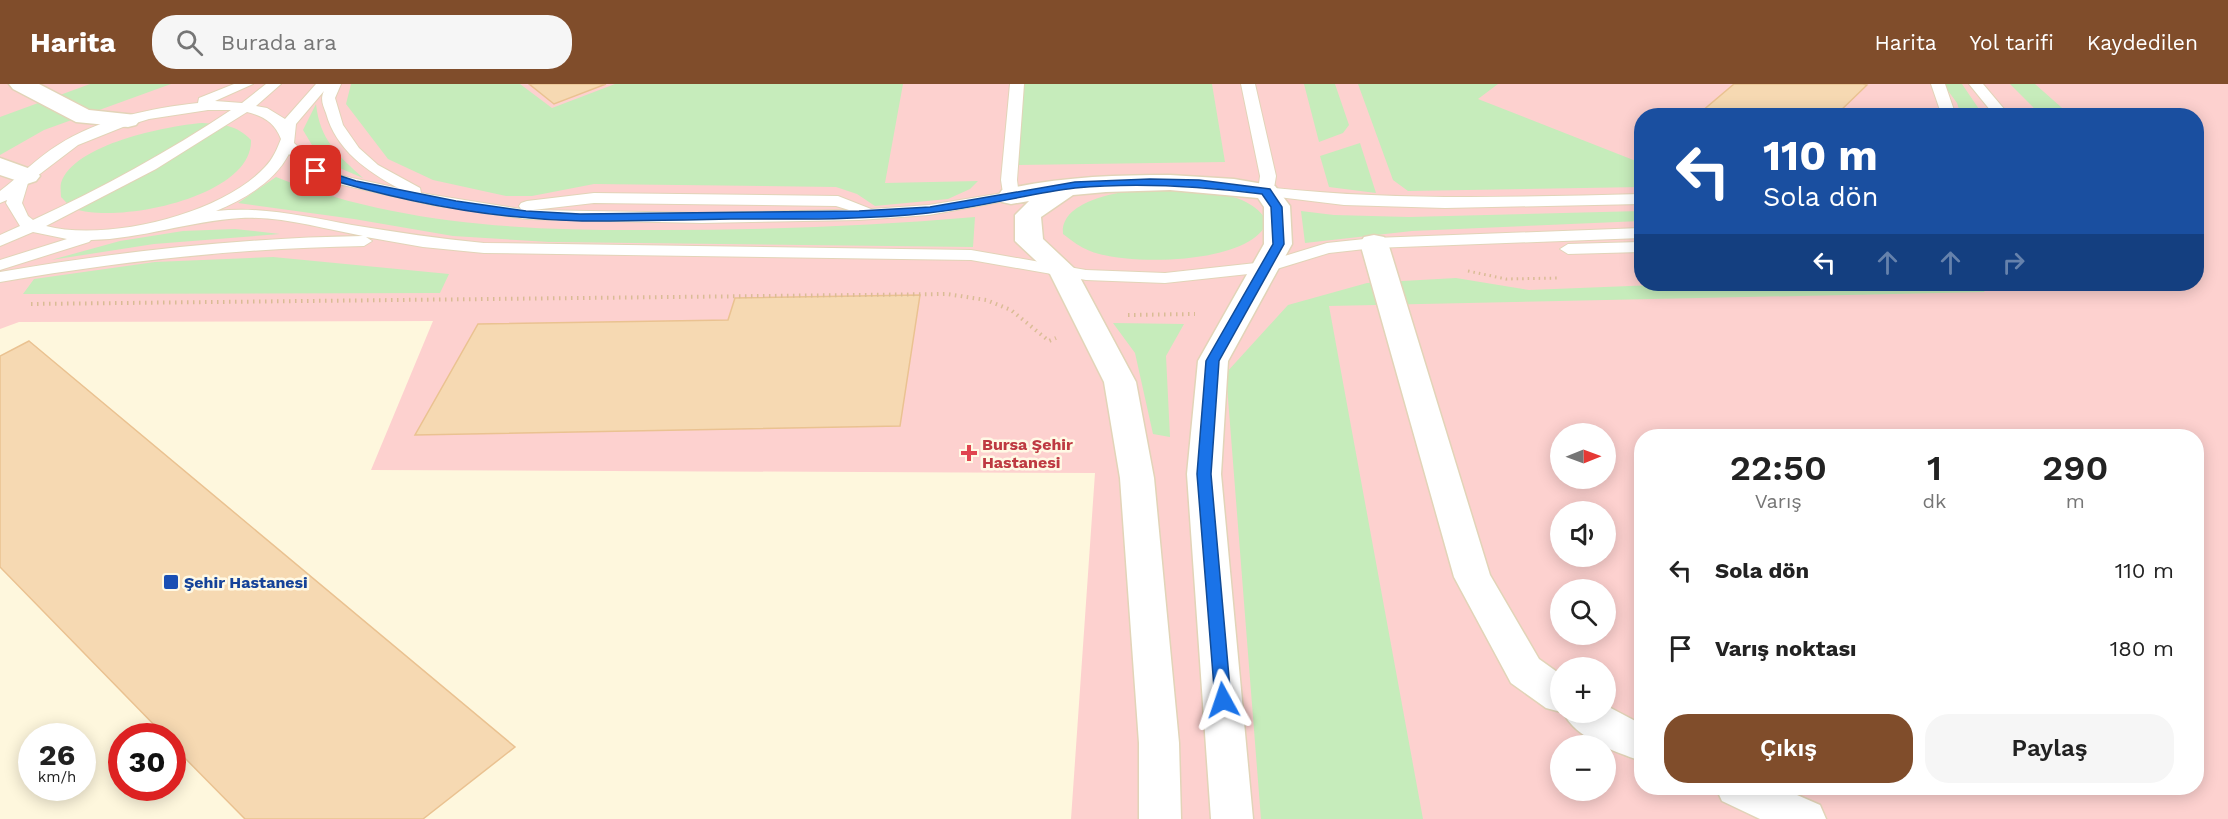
<!DOCTYPE html>
<html lang="tr">
<head>
<meta charset="utf-8">
<style>
	:root { --surface:#fff; --page:#f6f6f6; --text:#222; --muted:#767676; --accent:#804d2b }
	body { margin:0; font-family:"Work Sans",sans-serif; background:var(--page); color:var(--text); height:100vh; display:flex; flex-direction:column; font-size:22px; white-space:nowrap }
	* { box-sizing:border-box; margin:0 }
	p { font-size:20px; color:var(--muted) }
	.icon { flex:none; width:33px; height:33px; fill:none; stroke:currentColor; stroke-width:2; stroke-linecap:round; stroke-linejoin:round }
	.map { position:relative; flex:1; overflow:hidden }
	.drawer { position:absolute; left:1634px; top:345px; width:570px; height:366px; display:flex; flex-direction:column; background:var(--surface); border-radius:24px; box-shadow:0 3px 15px #0003 }
	.drawer>* { flex:none }
	.guide { position:absolute; left:1634px; top:24px; width:570px; height:183px; border-radius:24px; box-shadow:0 3px 15px #0003; background:#1a4fa0; color:#fff; overflow:hidden }
	.needle { width:39px; rotate:89deg }
	.tools { position:absolute; left:1550px; top:339px; display:grid; gap:12px }
	.tools a { display:grid; place-items:center; width:66px; height:66px; border-radius:50%; background:var(--surface); box-shadow:0 3px 15px #0003; font-size:30px }
	.speed { position:absolute; left:18px; top:639px; display:flex; gap:12px; font-size:30px; font-weight:700; text-align:center }
	.speed>* { display:grid; place-content:center; width:78px; height:78px; border-radius:50%; background:var(--surface); box-shadow:0 3px 15px #0003; line-height:1 }
	.speed small { font-size:15px; font-weight:400 }
	.speed .limit { border:9px solid #d22; background:#fff; color:#111 }
	.pin { position:absolute; display:grid; place-items:center; width:51px; height:51px; color:#fff; margin:-26px; border-radius:12px; box-shadow:0 3px 9px #0006 }
	.me { position:absolute; width:66px; margin:-33px; rotate:355deg; stroke-linejoin:round; filter:drop-shadow(0 0 4px #0008) }
	.turn { display:flex; align-items:center; gap:21px; height:126px; padding:0 30px; font-size:27px }
	.turn .icon { width:78px; height:78px; stroke-width:2.5 }
	.turn b { display:block; font-size:42px; line-height:51px }
	.lanes { display:flex; align-items:center; height:57px; padding:0 30px; background:#0003; justify-content:center; gap:30px; direction:ltr }
	.lanes .off { opacity:.35 }
	.eta { display:flex; justify-content:space-evenly; align-items:center; height:102px; text-align:center }
	.eta b { font-size:36px; font-weight:600; line-height:42px }
	.action { display:flex; gap:12px; margin-top:auto; padding:12px 30px }
	.action a { flex:1; height:69px; border-radius:24px; background:var(--accent); color:#fff; font-size:24px; font-weight:600; line-height:69px; text-align:center }
	.action a+a { background:var(--page); color:var(--text) }
	ul { padding:0; list-style:none }
	li { display:flex; align-items:center; gap:18px; height:78px; padding:0 30px }
	li div { flex:1 }
	li b { display:block; font-size:22px }
	li em { font-style:normal }
	header { display:flex; align-items:center; gap:36px; box-sizing:border-box; height:84px; padding:0 30px; background:var(--accent); color:#fff }
	header strong { font-size:28px }
	nav { display:flex; gap:33px; margin-inline-start:auto; font-size:21px }
	.search { width:420px; height:54px; background:var(--page); display:flex; align-items:center; gap:15px; box-sizing:border-box; padding:0 21px; border-radius:24px; color:var(--muted); font-size:22px }
	.map>svg:first-child { display:block }
</style>
</head>
<body>
<header>
<strong>Harita</strong>
<div class="search"><svg class="icon" aria-label="search" viewBox="0 0 24 24"><circle cx="10" cy="10" r="6"/><path d="M15 15l6 6"/></svg>Burada ara</div>
<nav><a>Harita</a><a>Yol tarifi</a><a>Kaydedilen</a></nav>
</header>
<div class="map">
<svg width="2228" height="735" viewBox="0 0 2228 735">
	<rect width="100%" height="100%" fill="#fef7dd"/>
	<path fill="#fdd1cf" fill-rule="evenodd" d="M 0,0 L 2228,0 L 2228,735 L 1071,735 L 1095,389 L 371,386 L 433,237 L 19,238 L 0,245 ZM 1641,32 L 2196,32 L 2196,200 L 1641,200 ZM 1560,350 L 1605,350 L 1605,394 L 1560,394 ZM 1641,352 L 2196,352 L 2196,704 L 1641,704 ZM 1560,428 L 1605,428 L 1605,472 L 1560,472 ZM 1560,506 L 1605,506 L 1605,550 L 1560,550 ZM 1560,584 L 1605,584 L 1605,628 L 1560,628 ZM 1560,662 L 1605,662 L 1605,706 L 1560,706 Z"/>
	<path fill="#c6ecbb" d="M 90,0 L 171,0 L 44,46 L 0,71 L 0,33 Z
		M 351,0 L 520,0 L 552,24 L 615,0 L 903,0 L 885,99 L 978,97 L 970,105 L 948,115 L 875,122 L 857,110 L 836,103 L 594,100 L 532,112 L 506,112 L 433,96 L 388,75 L 346,20 Z
		M 1020,0 L 1212,0 L 1225,78 L 1018,81 Z
		M 1304,0 L 1335,0 L 1349,41 L 1343,49 L 1319,58 Z
		M 1358,0 L 1498,0 L 1478,15 L 1641,79 L 1641,103 L 1408,107 L 1393,96 Z
		M 1943,0 L 1962,0 L 1983,31 L 1961,31 L 1957,19 Z
		M 2010,0 L 2035,0 L 2070,31 L 2038,31 L 2033,23 Z
		M 316,20 C 320,56 337,70 363,94 L 321,76 L 303,46 Z
		M 202,39 C 222,40 237,41 251,56 C 253,113 118,140 75,125 C 70,123 65,117 61,113 C 61,109 60,103 61,99 C 74,60 166,42 202,39 Z
		M 1360,59 L 1376,109 L 1329,103 L 1320,72 Z
		M 276,93 C 399,142 530,147 661,146 C 766,146 870,142 975,133 L 973,163 L 549,158 L 453,152 L 354,135 L 238,119 Z
		M 1146,104 C 1179,106 1250,102 1267,138 C 1251,181 1127,182 1090,167 C 1080,163 1072,157 1063,150 C 1060,116 1120,108 1146,104 Z
		M 1301,127 L 1334,131 L 1409,133 L 1641,127 L 1641,137 L 1412,147 L 1305,159 Z
		M 235,145 L 280,150 L 154,160 L 51,176 L 120,157 L 183,147 Z
		M 273,173 L 449,190 L 440,209 L 23,210 L 34,195 L 155,178 Z
		M 1456,194 L 1529,206 L 1680,200 L 1990,200 L 1984,208 L 1329,222 L 1423,735 L 1261,735 L 1226,289 L 1288,221 L 1367,199 Z
		M 1113,239 L 1184,240 L 1166,272 L 1170,353 L 1153,350 L 1135,269 Z"/>
	<path fill="#f6d9b2" stroke="#eac291" stroke-width="1.5" d="M 529,0 L 606,0 L 554,20 Z
		M 1734,0 L 1863,0 L 1867,1 L 1835,32 L 1712,32 L 1701,28 Z
		M 920,211 L 900,342 L 415,351 L 478,240 L 728,236 L 735,214 Z
		M 29,257 L 515,663 L 423,735 L 245,735 L 172,661 L 172,652 L 165,652 L 0,483 L 0,272 Z"/>
	<g fill="none" stroke-linecap="round" stroke-linejoin="round">
		<defs>
			<path id="lane" d="M 234,0 L 253,0 L 215,17 L 242,19 L 266,0 L 281,0 L 256,22 L 267,24 L 285,35 L 316,0 L 341,0 L 335,14 L 343,41 L 359,64 L 378,81 L 420,104 L 421,109 L 433,111 L 521,125 L 519,122 L 521,119 L 527,117 L 594,109 L 838,112 L 871,125 L 929,121 L 1003,109 L 1001,96 L 1010,0 L 1024,0 L 1017,96 L 1019,112 L 1016,115 L 929,131 L 859,136 L 702,139 L 526,135 L 433,121 L 329,98 L 311,90 L 289,70 C 274,98 245,115 216,127 C 263,122 307,133 352,141 C 396,148 440,155 484,159 L 971,166 L 1086,186 L 1165,189 L 1265,178 L 1327,159 L 1374,154 L 1641,144 L 1641,154 L 1374,164 L 1329,169 L 1267,188 L 1165,199 L 1086,196 L 971,176 L 484,169 L 423,163 L 366,153 L 372,157 L 364,162 C 241,164 121,177 0,198 L 0,188 C 121,167 241,154 363,152 C 324,145 281,132 241,134 C 190,137 141,155 91,156 L 89,158 L 0,186 L 0,176 L 67,155 L 33,148 L 0,162 L 0,151 L 20,142 L 6,119 L 7,116 L 0,119 L 0,107 C 20,92 37,74 58,61 C 98,35 151,24 198,19 L 199,14 ZM 324,7 C 320,15 323,21 326,29 C 336,66 367,87 398,104 L 338,91 L 321,84 L 294,59 L 296,40 ZM 208,26 L 231,26 C 168,68 102,104 33,136 L 28,132 L 22,119 L 28,99 L 78,61 L 123,43 L 149,35 ZM 247,28 C 264,32 275,39 281,55 C 277,65 273,75 265,83 C 222,130 107,158 46,142 L 156,85 ZM 594,119 L 836,122 L 849,126 L 702,129 L 533,126 Z
				M 1241,0 L 1255,0 L 1276,92 L 1274,104 C 1396,117 1518,113 1641,110 L 1641,120 L 1445,124 L 1344,121 L 1261,111 L 1258,108 L 1260,92 Z
				M 1931,0 L 1945,0 L 1956,32 L 1942,32 Z
				M 1969,0 L 1983,0 L 2010,32 L 1995,32 Z
				M 1641,158 L 1641,168 L 1568,170 L 1560,165 L 1568,160 Z"/>
			<path id="street" d="M 9,0 L 39,0 L 89,26 L 136,31 L 140,36 L 136,41 L 128,43 L 76,38 L 13,5 Z
				M 0,74 L 36,87 L 40,92 L 36,97 L 27,100 L 0,91 Z
				M 1170,91 L 1234,95 L 1275,102 L 1290,122 L 1292,160 L 1228,277 L 1221,390 L 1253,735 L 1211,735 L 1187,390 L 1198,277 L 1264,160 L 1264,123 L 1258,114 L 1170,106 L 1106,108 L 1073,111 L 1041,133 L 1043,155 L 1076,186 L 1136,298 L 1154,394 L 1179,659 L 1181,735 L 1139,735 L 1139,659 L 1120,394 L 1104,298 L 1050,190 L 1015,157 L 1015,131 L 1029,117 L 1011,120 L 1002,118 L 998,112 L 1002,106 C 1056,93 1114,91 1170,91 Z
				M 1374,151 L 1384,153 L 1388,159 L 1490,491 L 1539,575 L 1560,590 L 1561,628 L 1546,624 L 1511,599 L 1454,493 L 1360,159 L 1364,153 Z
				M 1605,621 L 1641,640 L 1641,677 C 1614,667 1576,655 1563,628 L 1605,628 Z
				M 1716,704 L 1781,704 L 1820,721 L 1826,735 L 1760,735 L 1722,717 Z"/>
		</defs>
		<use href="#lane" stroke="#e2d4b8" stroke-width="2"/>
		<use href="#street" stroke="#e2d4b8" stroke-width="3"/>
		<path stroke="#dabc96" stroke-width="3" stroke-dasharray="1.5 4" stroke-linecap="butt" d="M 1468,187 L 1506,195 L 1559,194"/>
		<path stroke="#dabc96" stroke-width="4" stroke-dasharray="1.5 4.5" stroke-linecap="butt" d="M 31,220 L 947,210 L 986,216 L 1011,226 L 1049,257 L 1056,254
			M 1128,231 L 1195,230"/>
		<use href="#lane" fill="#fff" fill-rule="evenodd"/>
		<use href="#street" fill="#fff" fill-rule="evenodd"/>
	</g>
	<path fill="#1a73e8" stroke="#114b97" stroke-width="1.5" d="M 316,84 L 356,97 L 456,117 L 526,127 L 580,130 L 859,127 L 930,123 L 1075,98 L 1150,95 L 1199,96 L 1270,105 L 1282,123 L 1284,160 L 1219,277 L 1211,390 L 1231,616 L 1229,621 L 1223,623 L 1217,621 L 1215,616 L 1197,390 L 1206,277 L 1273,160 L 1271,123 L 1262,110 C 1200,102 1138,98 1075,104 C 1026,110 978,124 928,129 C 863,136 797,135 731,135 C 681,136 631,137 582,137 C 492,135 398,117 312,90 L 312,85 Z"/>
	<path fill="#e0444e" stroke="#fff9e5" stroke-width="2" d="M966 360h6v6h6v6h-6v6h-6v-6h-6v-6h6z"/>
	<rect fill="#1a4fb4" stroke="#fff9e5" stroke-width="2" x="163" y="490" width="16" height="16" rx="3"/>
	<g text-anchor="middle" dominant-baseline="central" stroke-width="5" stroke-linejoin="round" paint-order="stroke">
		<g font-size="16" font-weight="bold" fill="#be3a42" stroke="#fff9e5" text-anchor="start">
			<text x="982" y="360">Bursa Şehir<tspan x="982" dy="18">Hastanesi</tspan></text>
		</g>
		<g font-size="16" font-weight="bold" fill="#164399" stroke="#fff9e5" text-anchor="start">
			<text x="184" y="498">Şehir Hastanesi</text>
		</g>
	</g>
</svg>
<div class="tools">
<a><svg class="needle" viewBox="-14 -14 28 28"><path d="M0-13l5 13h-10z" fill="#e53935"/><path d="M0 13l5-13h-10z" fill="#767676"/></svg></a>
<a><svg class="icon" aria-label="sound" viewBox="0 0 24 24"><path d="M4 9h4l5-4v14l-5-4H4zM17 9q2 3 0 6"/></svg></a>
<a><svg class="icon" aria-label="search" viewBox="0 0 24 24"><circle cx="10" cy="10" r="6"/><path d="M15 15l6 6"/></svg></a>
<a>+</a>
<a>−</a>
</div>
<div class="speed"><div>26<small>km/h</small></div><div class="limit">30</div></div>
<div class="pin" style="left:316px;top:87px;background:#d93025"><svg class="icon" aria-label="arrive" viewBox="0 0 24 24"><path d="M6 21V4h12l-3 4 3 4H6"/></svg></div>
<svg class="me" style="left:1223px;top:616px" viewBox="-20 -20 40 40"><path d="M0-17L14 15 0 8-14 15z" fill="#1a73e8" stroke="#fff" stroke-width="4"/></svg>
<div class="guide">
<div class="turn"><svg class="icon" aria-label="left" viewBox="0 0 24 24"><path d="M17 20v-9H6M10 6l-5 5 5 5"/></svg><div><b>110 m</b>Sola dön</div></div>
<div class="lanes"><svg class="icon" aria-label="left" viewBox="0 0 24 24"><path d="M17 20v-9H6M10 6l-5 5 5 5"/></svg><svg class="icon off" aria-label="ahead" viewBox="0 0 24 24"><path d="M12 20V5M6 11l6-6 6 6"/></svg><svg class="icon off" aria-label="ahead" viewBox="0 0 24 24"><path d="M12 20V5M6 11l6-6 6 6"/></svg><svg class="icon off" aria-label="right" viewBox="0 0 24 24"><path d="M7 20v-9h11M14 6l5 5-5 5"/></svg></div>
</div>
<section class="drawer">
<div class="eta">
<div><b>22:50</b><p>Varış</p></div>
<div><b>1</b><p>dk</p></div>
<div><b>290</b><p>m</p></div>
</div>
<ul>
<li><svg class="icon" aria-label="left" viewBox="0 0 24 24"><path d="M17 20v-9H6M10 6l-5 5 5 5"/></svg><div><b>Sola dön</b></div><em>110 m</em></li>
<li><svg class="icon" aria-label="arrive" viewBox="0 0 24 24"><path d="M6 21V4h12l-3 4 3 4H6"/></svg><div><b>Varış noktası</b></div><em>180 m</em></li>
</ul>
<div class="action"><a>Çıkış</a><a>Paylaş</a></div>
</section>
</div>
</body>
</html>
